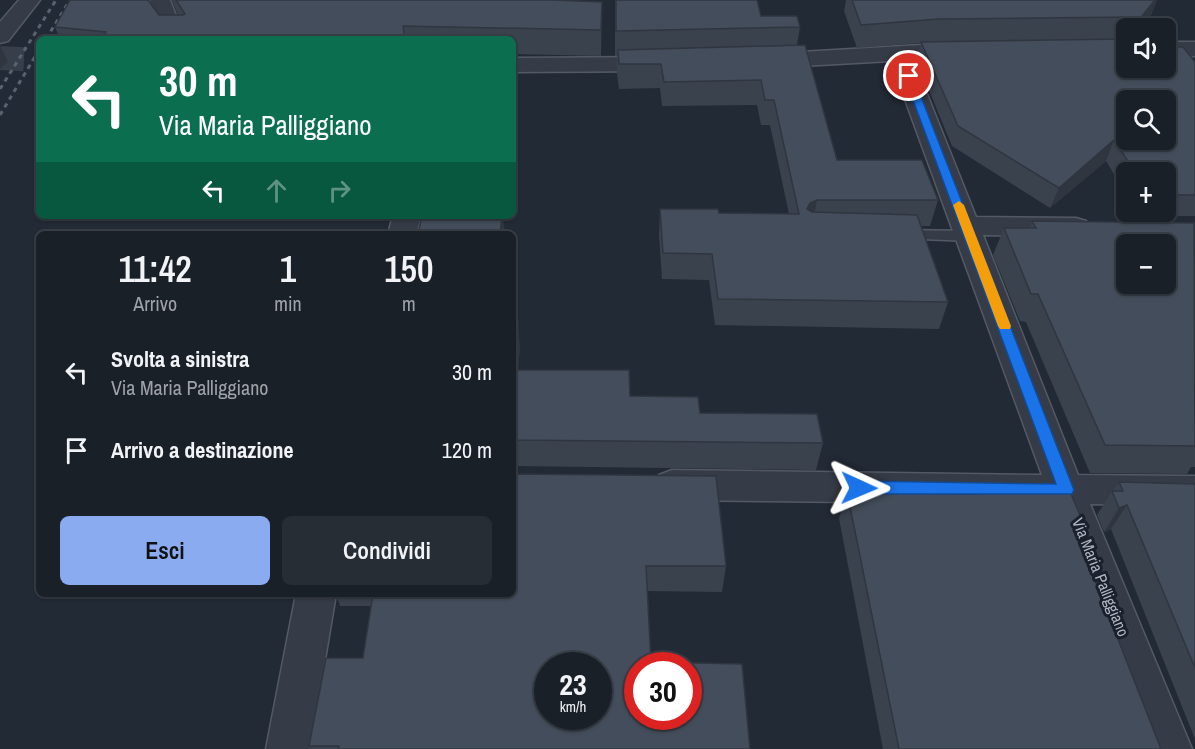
<!DOCTYPE html>
<html lang="it">
<head>
<meta charset="utf-8">
<style>
	:root { --surface:#1a2028; --page:#272d34; --text:#f1f3f6; --muted:#9fa3a8; --line:#383e45; --accent:#8aabef }
	body { margin:0; font-family:"Archivo Narrow",sans-serif; background:var(--page); color:var(--text); height:100vh; display:flex; flex-direction:column; font-size:22px; white-space:nowrap }
	* { box-sizing:border-box; margin:0 }
	p { font-size:20px; color:var(--muted) }
	.icon { flex:none; width:33px; height:33px; fill:none; stroke:currentColor; stroke-width:2; stroke-linecap:round; stroke-linejoin:round }
	.map { position:relative; flex:1; overflow:hidden }
	.details { position:absolute; left:36px; top:231px; width:480px; height:366px; display:flex; flex-direction:column; background:var(--surface); border-radius:9px; box-shadow:0 2px 4px #0004,0 0 0 2px var(--line) }
	.details>* { flex:none }
	.hud { position:absolute; left:36px; top:36px; width:480px; height:183px; border-radius:9px; box-shadow:0 2px 4px #0004,0 0 0 2px var(--line); background:#0b6e4f; color:#fff; overflow:hidden }
	.fabs { position:absolute; left:1116px; top:18px; display:grid; gap:12px }
	.fabs a { display:grid; place-items:center; width:60px; height:60px; border-radius:9px; background:var(--surface); box-shadow:0 2px 4px #0004,0 0 0 2px var(--line); font-size:30px }
	.speed { position:absolute; left:534px; top:652px; display:flex; gap:12px; font-size:30px; font-weight:700; text-align:center }
	.speed>* { display:grid; place-content:center; width:78px; height:78px; border-radius:50%; background:var(--surface); box-shadow:0 2px 4px #0004,0 0 0 2px var(--line); line-height:1 }
	.speed small { font-size:15px; font-weight:400 }
	.speed .limit { border:9px solid #d22; background:#fff; color:#111 }
	.pin { position:absolute; display:grid; place-items:center; width:51px; height:51px; color:#fff; margin:-26px; border:3px solid #fff; border-radius:50%; box-shadow:0 2px 6px #0007 }
	.me { position:absolute; width:66px; margin:-33px; rotate:91deg; stroke-linejoin:round; filter:drop-shadow(0 0 4px #0008) }
	.turn { display:flex; align-items:center; gap:21px; height:126px; padding:0 24px; font-size:27px }
	.turn .icon { width:78px; height:78px; stroke-width:2.5 }
	.turn b { display:block; font-size:42px; line-height:51px }
	.lanes { display:flex; align-items:center; height:57px; padding:0 24px; background:#0003; justify-content:center; gap:30px; direction:ltr }
	.lanes .off { opacity:.35 }
	.eta { display:flex; justify-content:space-evenly; align-items:center; height:102px; text-align:center }
	.eta b { font-size:36px; font-weight:600; line-height:42px }
	.action { display:flex; gap:12px; margin-top:auto; padding:12px 24px }
	.action a { flex:1; height:69px; border-radius:9px; background:var(--accent); color:#111; font-size:24px; font-weight:600; line-height:69px; text-align:center }
	.action a+a { background:var(--page); color:var(--text) }
	ul { padding:0; list-style:none }
	li { display:flex; align-items:center; gap:18px; height:78px; padding:0 24px }
	li div { flex:1 }
	li b { display:block; font-size:22px }
	li em { font-style:normal }
	.map>svg:first-child { display:block }
</style>
</head>
<body>
<div class="map">
<svg width="1195" height="749" viewBox="0 0 1195 749">
	<rect width="100%" height="100%" fill="#222a36"/>
	<g fill="none" stroke-linecap="round" stroke-linejoin="round">
		<path stroke="#373f4b" stroke-width="24" stroke-dasharray="24 12" stroke-linecap="butt" d="M 0,58 L 39,60"/>
		<defs>
			<path id="service" d="M 901,230 L 971,231 L 979,236 L 971,241 L 895,238 L 893,235 L 895,232 Z"/>
			<path id="minor" d="M 19,0 L 40,0 L 8,41 L 0,43 L 0,22 Z
				M 150,0 L 170,0 L 178,21 L 191,39 L 168,39 L 156,21 Z
				M 1166,42 L 1195,42 L 1195,56 L 1166,56 Z
				M 921,45 L 929,47 L 932,52 L 929,57 L 913,59 L 976,217 L 1076,218 L 1086,221 L 1090,227 L 1086,233 L 1076,236 L 983,235 L 1078,475 L 1195,476 L 1195,506 L 1090,504 L 1192,749 L 1148,749 L 1053,504 L 672,500 L 659,495 L 654,485 L 659,475 L 672,470 L 1042,475 L 891,61 L 766,68 L 758,66 L 755,61 L 758,56 L 766,54 Z
				M 663,57 L 671,59 L 675,64 L 671,69 L 663,71 L 513,72 L 513,58 Z
				M 393,216 L 421,216 L 416,234 L 388,234 Z
				M 296,594 L 336,594 L 310,749 L 266,749 Z"/>
		</defs>
		<use href="#service" stroke="#535a65" stroke-width="3"/>
		<use href="#minor" stroke="#535a65" stroke-width="3"/>
		<use href="#service" fill="#363c47" fill-rule="evenodd"/>
		<use href="#minor" fill="#363c47" fill-rule="evenodd"/>
		<path stroke="#5a6270" stroke-width="3" stroke-dasharray="4.5 4.5" stroke-linecap="butt" d="M 46,39 L 70,0
			M 0,89 L 56,0
			M 0,115 L 39,50"/>
	</g>
	<path fill="#3a424e" d="M 172,0 L 555,0 L 602,2 L 601,56 L 513,54 L 513,39 L 60,39 L 55,27 L 159,15 L 178,15 Z
		M 615,0 L 761,16 L 800,27 L 797,45 L 837,160 L 938,200 L 930,226 L 921,226 L 948,302 L 939,329 L 715,325 L 709,280 L 662,279 L 659,235 L 660,209 L 719,213 L 789,214 L 770,125 L 761,125 L 757,105 L 662,106 L 660,88 L 619,89 L 617,74 L 617,56 L 615,56 Z
		M 846,0 L 1157,0 L 1150,18 L 1141,28 L 1126,28 L 1126,41 L 1124,40 L 1121,47 L 1195,62 L 1195,216 L 1140,216 L 1137,212 L 1166,212 L 1166,172 L 1126,172 L 1126,194 L 1106,161 L 1050,208 L 952,146 L 917,61 L 921,43 L 857,48 L 844,11 Z
		M 1032,221 L 1195,224 L 1195,467 L 1191,467 L 1187,474 L 1090,473 L 1026,322 L 1020,321 L 993,255 L 1004,228 L 1030,228 Z
		M 513,320 L 520,347 L 518,370 L 630,396 L 823,443 L 816,470 L 513,466 Z
		M 513,474 L 726,566 L 722,592 L 647,591 L 651,662 L 750,749 L 310,749 L 309,746 L 363,658 L 371,606 L 340,606 L 336,594 L 513,594 Z
		M 1119,482 L 1195,484 L 1195,739 L 1111,529 L 1104,532 L 1097,515 L 1112,491 L 1113,491 Z
		M 975,488 L 1076,531 L 1161,749 L 883,749 L 839,518 L 847,492 L 972,494 Z"/>
	<path fill="#303640" d="M 1155,0 L 1157,0 L 1150,18 L 1141,28 L 1135,28 L 1138,21 Z
		M 0,45 L 8,62 L 0,69 Z
		M 1114,140 L 1106,161 L 1050,208 L 1059,188 Z
		M 817,200 L 812,226 L 807,209 L 810,203 Z
		M 502,216 L 503,216 L 505,234 L 500,234 Z
		M 518,320 L 520,347 L 516,397 L 513,370 Z
		M 1127,505 L 1111,529 L 1104,532 L 1119,508 Z
		M 1082,520 L 1067,546 L 1073,524 Z"/>
	<path fill="#444d5b" stroke="#303640" stroke-width="1.5" fill-rule="evenodd" d="M 70,0 L 148,0 L 159,15 L 183,15 L 185,14 L 176,0 L 555,0 L 602,2 L 601,30 L 403,26 L 405,39 L 102,39 L 106,32 L 55,27 Z
		M 616,0 L 757,0 L 761,16 L 797,16 L 800,27 L 616,31 Z
		M 852,0 L 1155,0 L 1138,21 L 1135,17 L 939,19 L 861,25 Z
		M 1124,39 L 1118,47 L 1126,47 L 1126,68 L 1166,68 L 1166,47 L 1183,47 L 1195,62 L 1195,195 L 1166,195 L 1166,172 L 1135,172 L 1114,140 L 1059,188 L 958,126 L 921,42 ZM 1126,100 L 1166,100 L 1166,140 L 1126,140 Z
		M 805,45 L 837,160 L 922,160 L 938,200 L 817,200 L 810,203 L 807,209 L 812,212 L 917,215 L 948,302 L 718,299 L 712,254 L 663,253 L 660,209 L 718,209 L 719,213 L 799,214 L 774,100 L 765,100 L 761,80 L 664,82 L 661,64 L 619,64 L 618,50 Z
		M 422,216 L 502,216 L 500,234 L 418,234 Z
		M 1032,221 L 1194,223 L 1195,446 L 1105,445 L 1038,294 L 1031,294 L 1004,228 L 1036,228 ZM 1126,244 L 1166,244 L 1166,284 L 1126,284 Z
		M 513,320 L 518,320 L 513,370 L 629,370 L 630,396 L 698,397 L 700,413 L 817,414 L 823,443 L 513,440 Z
		M 513,474 L 716,476 L 726,566 L 646,566 L 651,662 L 742,664 L 750,749 L 338,749 L 339,746 L 309,746 L 326,658 L 363,658 L 373,594 L 513,594 ZM 548,666 L 598,666 L 598,717 L 548,717 ZM 638,666 L 688,666 L 688,717 L 638,717 Z
		M 1119,482 L 1195,484 L 1195,668 L 1127,505 L 1119,508 L 1112,491 L 1123,491 Z
		M 975,488 L 1069,489 L 1082,520 L 1073,524 L 1161,749 L 899,749 L 847,492 L 977,494 Z"/>
	<path fill="#1a73e8" stroke="#114b97" stroke-width="1.5" d="M 909,73 L 913,76 L 1074,490 L 1072,494 L 859,494 L 853,492 L 851,488 L 853,483 L 859,481 L 1056,484 L 904,76 Z"/>
	<path fill="#f59e0b" d="M 959,201 L 964,205 L 1011,326 L 1010,329 L 1000,329 L 998,326 L 953,205 Z"/>
	<g text-anchor="middle" dominant-baseline="central" stroke-width="6" stroke-linejoin="round" paint-order="stroke">
		<g font-size="16" fill="#b0b7c3" stroke="#1b212c">
			<text transform="translate(1101 577) rotate(68)">Via Maria Palliggiano</text>
		</g>
	</g>
</svg>
<div class="fabs">
<a><svg class="icon" aria-label="sound" viewBox="0 0 24 24"><path d="M4 9h4l5-4v14l-5-4H4zM17 9q2 3 0 6"/></svg></a>
<a><svg class="icon" aria-label="search" viewBox="0 0 24 24"><circle cx="10" cy="10" r="6"/><path d="M15 15l6 6"/></svg></a>
<a>+</a>
<a>−</a>
</div>
<div class="speed"><div>23<small>km/h</small></div><div class="limit">30</div></div>
<div class="pin" style="left:909px;top:76px;background:#d93025"><svg class="icon" aria-label="arrive" viewBox="0 0 24 24"><path d="M6 21V4h12l-3 4 3 4H6"/></svg></div>
<svg class="me" style="left:859px;top:488px" viewBox="-20 -20 40 40"><path d="M0-17L14 15 0 8-14 15z" fill="#1a73e8" stroke="#fff" stroke-width="4"/></svg>
<div class="hud">
<div class="turn"><svg class="icon" aria-label="left" viewBox="0 0 24 24"><path d="M17 20v-9H6M10 6l-5 5 5 5"/></svg><div><b>30 m</b>Via Maria Palliggiano</div></div>
<div class="lanes"><svg class="icon" aria-label="left" viewBox="0 0 24 24"><path d="M17 20v-9H6M10 6l-5 5 5 5"/></svg><svg class="icon off" aria-label="ahead" viewBox="0 0 24 24"><path d="M12 20V5M6 11l6-6 6 6"/></svg><svg class="icon off" aria-label="right" viewBox="0 0 24 24"><path d="M7 20v-9h11M14 6l5 5-5 5"/></svg></div>
</div>
<section class="details">
<div class="eta">
<div><b>11:42</b><p>Arrivo</p></div>
<div><b>1</b><p>min</p></div>
<div><b>150</b><p>m</p></div>
</div>
<ul>
<li><svg class="icon" aria-label="left" viewBox="0 0 24 24"><path d="M17 20v-9H6M10 6l-5 5 5 5"/></svg><div><b>Svolta a sinistra</b><p>Via Maria Palliggiano</p></div><em>30 m</em></li>
<li><svg class="icon" aria-label="arrive" viewBox="0 0 24 24"><path d="M6 21V4h12l-3 4 3 4H6"/></svg><div><b>Arrivo a destinazione</b></div><em>120 m</em></li>
</ul>
<div class="action"><a>Esci</a><a>Condividi</a></div>
</section>
</div>
</body>
</html>
